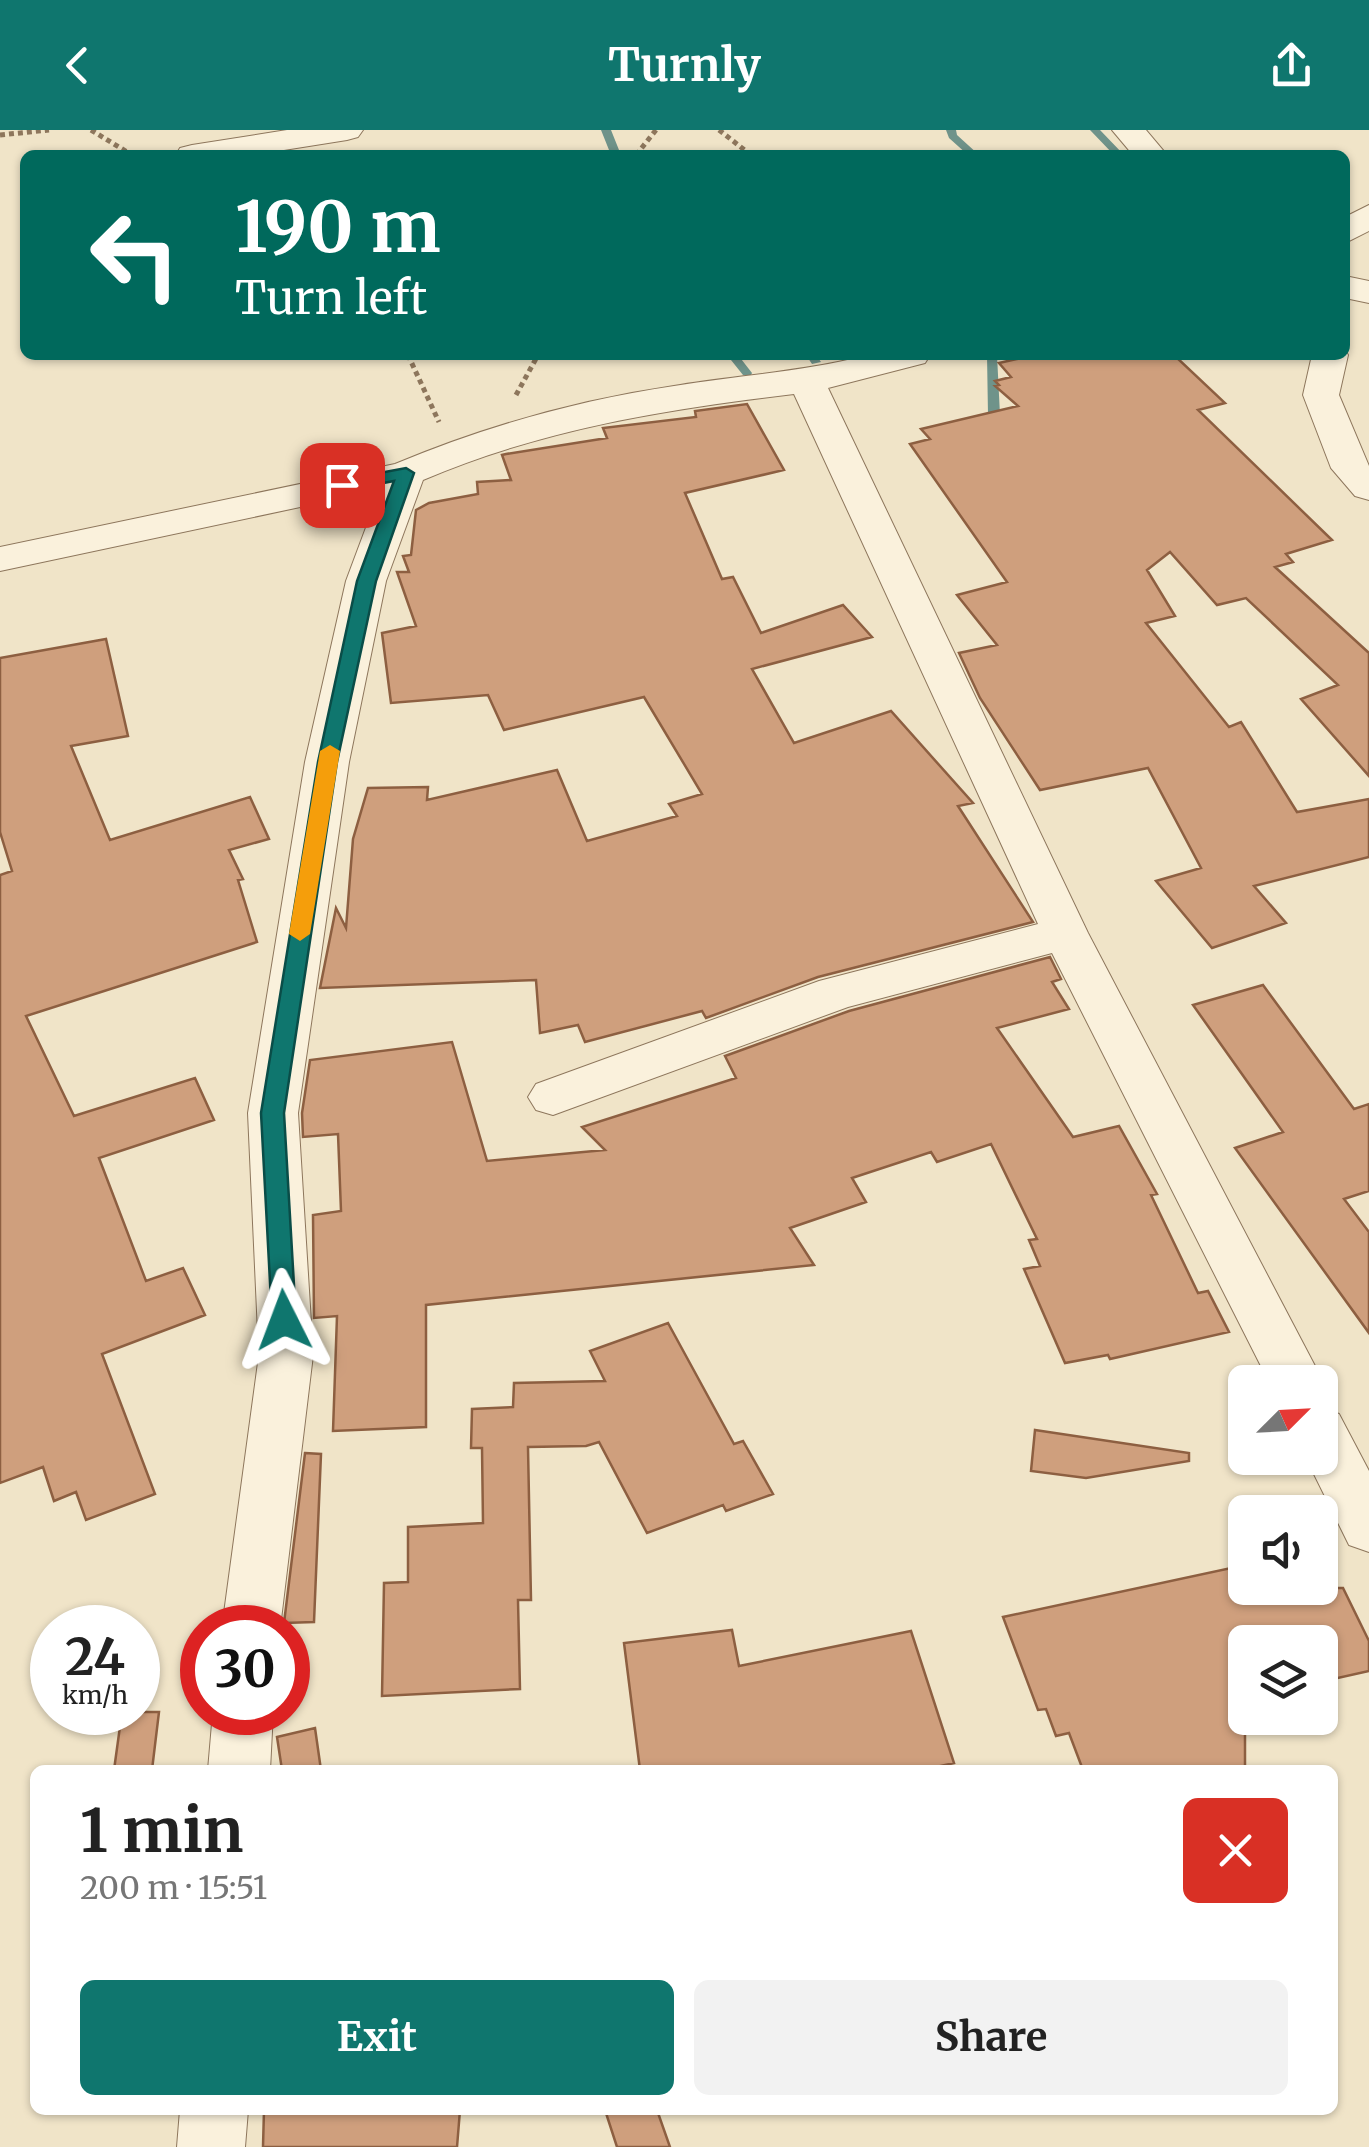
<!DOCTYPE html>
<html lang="en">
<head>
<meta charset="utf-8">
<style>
	:root { --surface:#fff; --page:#f2f2f2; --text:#222; --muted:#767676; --accent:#0f766e }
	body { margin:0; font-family:Merriweather,serif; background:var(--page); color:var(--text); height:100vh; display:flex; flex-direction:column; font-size:38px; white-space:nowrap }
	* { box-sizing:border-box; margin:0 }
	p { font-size:32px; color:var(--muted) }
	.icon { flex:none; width:55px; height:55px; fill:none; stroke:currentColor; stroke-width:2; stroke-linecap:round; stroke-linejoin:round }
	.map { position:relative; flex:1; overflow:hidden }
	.side { position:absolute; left:30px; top:1635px; width:1308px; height:350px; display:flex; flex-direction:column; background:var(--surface); border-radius:15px; box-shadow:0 2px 8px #0004 }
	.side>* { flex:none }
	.hud { position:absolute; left:20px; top:20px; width:1330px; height:210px; border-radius:15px; box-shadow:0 2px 8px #0004; background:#00695c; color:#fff; overflow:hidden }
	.needle { width:65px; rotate:66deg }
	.buttons { position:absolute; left:1228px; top:1235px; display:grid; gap:20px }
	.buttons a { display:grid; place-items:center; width:110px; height:110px; border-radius:15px; background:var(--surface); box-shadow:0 2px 8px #0004; font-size:50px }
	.speed { position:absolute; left:30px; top:1475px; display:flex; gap:20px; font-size:50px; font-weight:700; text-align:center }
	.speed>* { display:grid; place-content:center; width:130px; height:130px; border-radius:50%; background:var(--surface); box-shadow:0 2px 8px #0004; line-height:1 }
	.speed small { font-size:25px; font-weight:400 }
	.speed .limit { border:15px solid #d22; background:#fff; color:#111 }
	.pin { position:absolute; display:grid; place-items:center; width:85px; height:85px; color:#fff; margin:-42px; border-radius:20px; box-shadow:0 5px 15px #0006 }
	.me { position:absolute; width:110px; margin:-55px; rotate:357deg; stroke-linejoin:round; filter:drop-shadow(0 0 8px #0008) }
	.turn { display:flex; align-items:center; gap:35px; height:210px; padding:0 50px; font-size:45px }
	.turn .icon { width:130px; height:130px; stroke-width:2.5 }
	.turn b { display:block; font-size:70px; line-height:85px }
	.round { display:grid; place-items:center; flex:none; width:105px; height:105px; border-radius:15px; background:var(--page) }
	.head { display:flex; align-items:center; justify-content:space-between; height:170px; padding:0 50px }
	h1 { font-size:60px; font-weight:700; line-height:75px }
	.button { display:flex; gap:20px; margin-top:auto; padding:20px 50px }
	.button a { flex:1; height:115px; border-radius:15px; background:var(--accent); color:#fff; font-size:40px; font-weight:700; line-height:115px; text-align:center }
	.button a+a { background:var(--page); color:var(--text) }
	header { display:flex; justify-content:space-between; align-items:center; height:130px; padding:0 50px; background:var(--accent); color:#fff; font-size:45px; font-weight:700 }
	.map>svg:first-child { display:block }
</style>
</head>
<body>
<header><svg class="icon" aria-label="back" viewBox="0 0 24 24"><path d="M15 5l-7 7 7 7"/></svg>Turnly<svg class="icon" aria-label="share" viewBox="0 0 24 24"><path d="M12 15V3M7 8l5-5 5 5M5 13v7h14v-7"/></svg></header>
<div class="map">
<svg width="1369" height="2017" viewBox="0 0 1369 2017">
	<rect width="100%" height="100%" fill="#f0e4c8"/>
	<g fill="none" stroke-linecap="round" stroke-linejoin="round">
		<path fill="#6f938a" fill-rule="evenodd" d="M 601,0 L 611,0 L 621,25 L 611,25 Z
			M 946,0 L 956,0 L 957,5 L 979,25 L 968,25 L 949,8 Z
			M 1090,0 L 1100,0 L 1124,25 L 1114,25 Z
			M 727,225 L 738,225 L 752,243 L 751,245 L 743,245 Z
			M 806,225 L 816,225 L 821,232 L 812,234 Z
			M 987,225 L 997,225 L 1000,285 L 994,288 L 988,285 Z"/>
	</g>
	<path fill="#cf9f7d" stroke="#8d5f41" stroke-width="2.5" d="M 1034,225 L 1174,225 L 1225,273 L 1198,280 L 1332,410 L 1286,424 L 1293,432 L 1275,437 L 1369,523 L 1369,646 L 1301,569 L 1338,555 L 1246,468 L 1217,475 L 1170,422 L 1147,440 L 1175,486 L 1146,493 L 1229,597 L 1241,592 L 1297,682 L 1369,669 L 1369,727 L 1254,756 L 1286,793 L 1212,818 L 1156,751 L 1201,738 L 1148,638 L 1040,660 L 980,568 L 959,523 L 997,515 L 957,465 L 1007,452 L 910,314 L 930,309 L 921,299 L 1018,276 L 995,256 L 999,255 L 995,251 L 1011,247 L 999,233 Z
		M 747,274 L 784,340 L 685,363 L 722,449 L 733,447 L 761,503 L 843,475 L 872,507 L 752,539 L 794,613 L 891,581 L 973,673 L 958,676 L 1033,792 L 818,847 L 706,888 L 702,881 L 585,912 L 578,895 L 540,903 L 536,850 L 320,858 L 336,778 L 346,798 L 353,709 L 368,658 L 428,657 L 427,670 L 557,640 L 587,711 L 677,686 L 669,674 L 702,664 L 644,567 L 504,600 L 488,565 L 391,573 L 382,503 L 416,496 L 397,442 L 409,442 L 403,426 L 411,425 L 416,380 L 429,373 L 478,364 L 477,352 L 511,350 L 502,325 L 506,324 L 607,308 L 603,298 L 696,287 L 695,281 Z
		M 106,509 L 128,606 L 71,616 L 110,710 L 250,667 L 269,709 L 229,720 L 243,749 L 238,750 L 257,812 L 26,886 L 74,986 L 195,948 L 214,990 L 99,1028 L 146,1151 L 183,1138 L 205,1185 L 102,1224 L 155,1364 L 86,1390 L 76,1362 L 54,1371 L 43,1337 L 0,1353 L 0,745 L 12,741 L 0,702 L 0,528 Z
		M 1050,827 L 1061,849 L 1052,852 L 1069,879 L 997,898 L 1073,1007 L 1119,996 L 1157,1064 L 1151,1065 L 1198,1163 L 1208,1161 L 1229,1202 L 1110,1229 L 1108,1225 L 1065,1233 L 1024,1139 L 1040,1136 L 1029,1110 L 1037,1109 L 991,1014 L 937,1032 L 931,1022 L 852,1048 L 866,1072 L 790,1098 L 814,1135 L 426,1175 L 426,1297 L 333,1301 L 337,1186 L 314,1188 L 313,1085 L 341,1081 L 338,1004 L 303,1007 L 302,983 L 310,930 L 452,912 L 487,1031 L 605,1020 L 582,997 L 736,948 L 725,926 L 849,881 Z
		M 1263,855 L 1354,979 L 1369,974 L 1369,1061 L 1344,1069 L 1369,1102 L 1369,1203 L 1235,1018 L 1283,1002 L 1193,875 Z
		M 668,1193 L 734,1314 L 743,1311 L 773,1364 L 726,1381 L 723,1375 L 647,1403 L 599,1312 L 586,1316 L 528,1317 L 531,1470 L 518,1470 L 520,1559 L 382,1566 L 384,1453 L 408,1452 L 408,1397 L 483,1393 L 482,1318 L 471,1318 L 472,1279 L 513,1277 L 514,1253 L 605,1251 L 590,1221 Z
		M 1035,1300 L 1189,1323 L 1189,1331 L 1086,1348 L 1031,1341 Z
		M 305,1323 L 321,1324 L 314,1492 L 284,1493 Z
		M 1245,1435 L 1245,1458 L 1343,1458 L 1369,1511 L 1369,1541 L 1320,1552 L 1320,1512 L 1245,1512 L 1245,1640 L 1083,1640 L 1069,1603 L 1056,1606 L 1046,1579 L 1038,1580 L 1003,1487 Z
		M 732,1500 L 739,1536 L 911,1501 L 954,1633 L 923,1640 L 640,1640 L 624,1513 Z
		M 122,1582 L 159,1582 L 152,1640 L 114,1640 Z
		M 315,1598 L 321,1640 L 282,1640 L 277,1607 Z
		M 264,1980 L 460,1980 L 457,2017 L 263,2017 Z
		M 605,1980 L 657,1980 L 670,2017 L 617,2017 Z"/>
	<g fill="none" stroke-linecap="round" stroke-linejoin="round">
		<defs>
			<path id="street" d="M 287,0 L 363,0 L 358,7 L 347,10 L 253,25 L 176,25 L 180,18 L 192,15 Z
				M 1112,0 L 1146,0 L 1167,25 L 1133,25 Z
				M 1369,75 L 1369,101 L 1345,113 L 1345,87 Z
				M 1345,146 L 1369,151 L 1369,173 L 1345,168 Z
				M 1345,220 L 1348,225 L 1339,265 L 1369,336 L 1369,370 L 1355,366 L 1331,338 L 1303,265 L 1312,225 L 1345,225 Z
				M 869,225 L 930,225 L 925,233 L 828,258 L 1088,803 L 1315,1236 L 1323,1252 L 1320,1258 L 1320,1252 L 1269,1252 L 1052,823 L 848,877 L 553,985 L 536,980 L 528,967 L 536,954 L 819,851 L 1038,794 L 794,264 C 666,279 542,299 423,350 L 386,451 L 349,632 L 298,983 L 313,1225 L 280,1498 L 222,1498 L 259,1225 L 248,983 L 305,632 L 346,451 L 380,360 L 0,441 L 0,417 L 395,334 C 483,297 579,270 674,256 C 741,245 802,242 869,225 Z
				M 1320,1277 L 1339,1284 L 1369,1341 L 1369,1422 L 1349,1415 L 1306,1328 L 1320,1328 Z
				M 213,1582 L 273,1582 L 270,1640 L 208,1640 Z
				M 180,1980 L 248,1980 L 245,2017 L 177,2017 Z"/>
		</defs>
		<use href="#street" stroke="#8d765c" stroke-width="2"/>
		<path stroke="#8d765c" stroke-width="5" stroke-dasharray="5 4" stroke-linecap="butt" d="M 91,0 L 132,25
			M 719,0 L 751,25
			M 0,5 L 49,0
			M 636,25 L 656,0
			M 408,225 L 439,292
			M 516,265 L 538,225"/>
		<use href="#street" fill="#faf1dc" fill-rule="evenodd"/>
	</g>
	<path fill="#0f766e" stroke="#0a4d48" stroke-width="2.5" d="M 406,338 L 414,343 L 376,451 L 337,632 L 284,983 L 296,1190 L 293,1197 L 276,1197 L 272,1190 L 261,983 L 318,632 L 357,451 L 394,351 L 342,361 L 333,355 L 342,350 Z"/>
	<path fill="#f59e0b" d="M 330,615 L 340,621 L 310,804 L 300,811 L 289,804 L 320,621 Z"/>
</svg>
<div class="buttons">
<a><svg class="needle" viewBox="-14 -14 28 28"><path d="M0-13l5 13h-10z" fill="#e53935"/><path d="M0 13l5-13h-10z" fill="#767676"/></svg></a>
<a><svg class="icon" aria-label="sound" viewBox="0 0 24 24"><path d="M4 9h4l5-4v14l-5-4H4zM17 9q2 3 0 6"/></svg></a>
<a><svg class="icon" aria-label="layers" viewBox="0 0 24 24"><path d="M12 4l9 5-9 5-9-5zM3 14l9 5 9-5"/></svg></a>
</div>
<div class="speed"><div>24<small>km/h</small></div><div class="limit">30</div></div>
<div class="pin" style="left:342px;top:355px;background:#d93025"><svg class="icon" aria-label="arrive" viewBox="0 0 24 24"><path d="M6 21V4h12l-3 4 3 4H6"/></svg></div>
<svg class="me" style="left:284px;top:1190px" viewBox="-20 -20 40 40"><path d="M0-17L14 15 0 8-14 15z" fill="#0f766e" stroke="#fff" stroke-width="4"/></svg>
<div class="hud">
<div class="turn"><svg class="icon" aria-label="left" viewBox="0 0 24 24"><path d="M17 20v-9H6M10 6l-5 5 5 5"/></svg><div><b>190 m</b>Turn left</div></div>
</div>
<section class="side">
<div class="head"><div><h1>1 min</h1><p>200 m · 15:51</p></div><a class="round" style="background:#d93025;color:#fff"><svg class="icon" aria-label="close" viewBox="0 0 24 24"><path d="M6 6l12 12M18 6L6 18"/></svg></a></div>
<div class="button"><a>Exit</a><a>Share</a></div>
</section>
</div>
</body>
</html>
